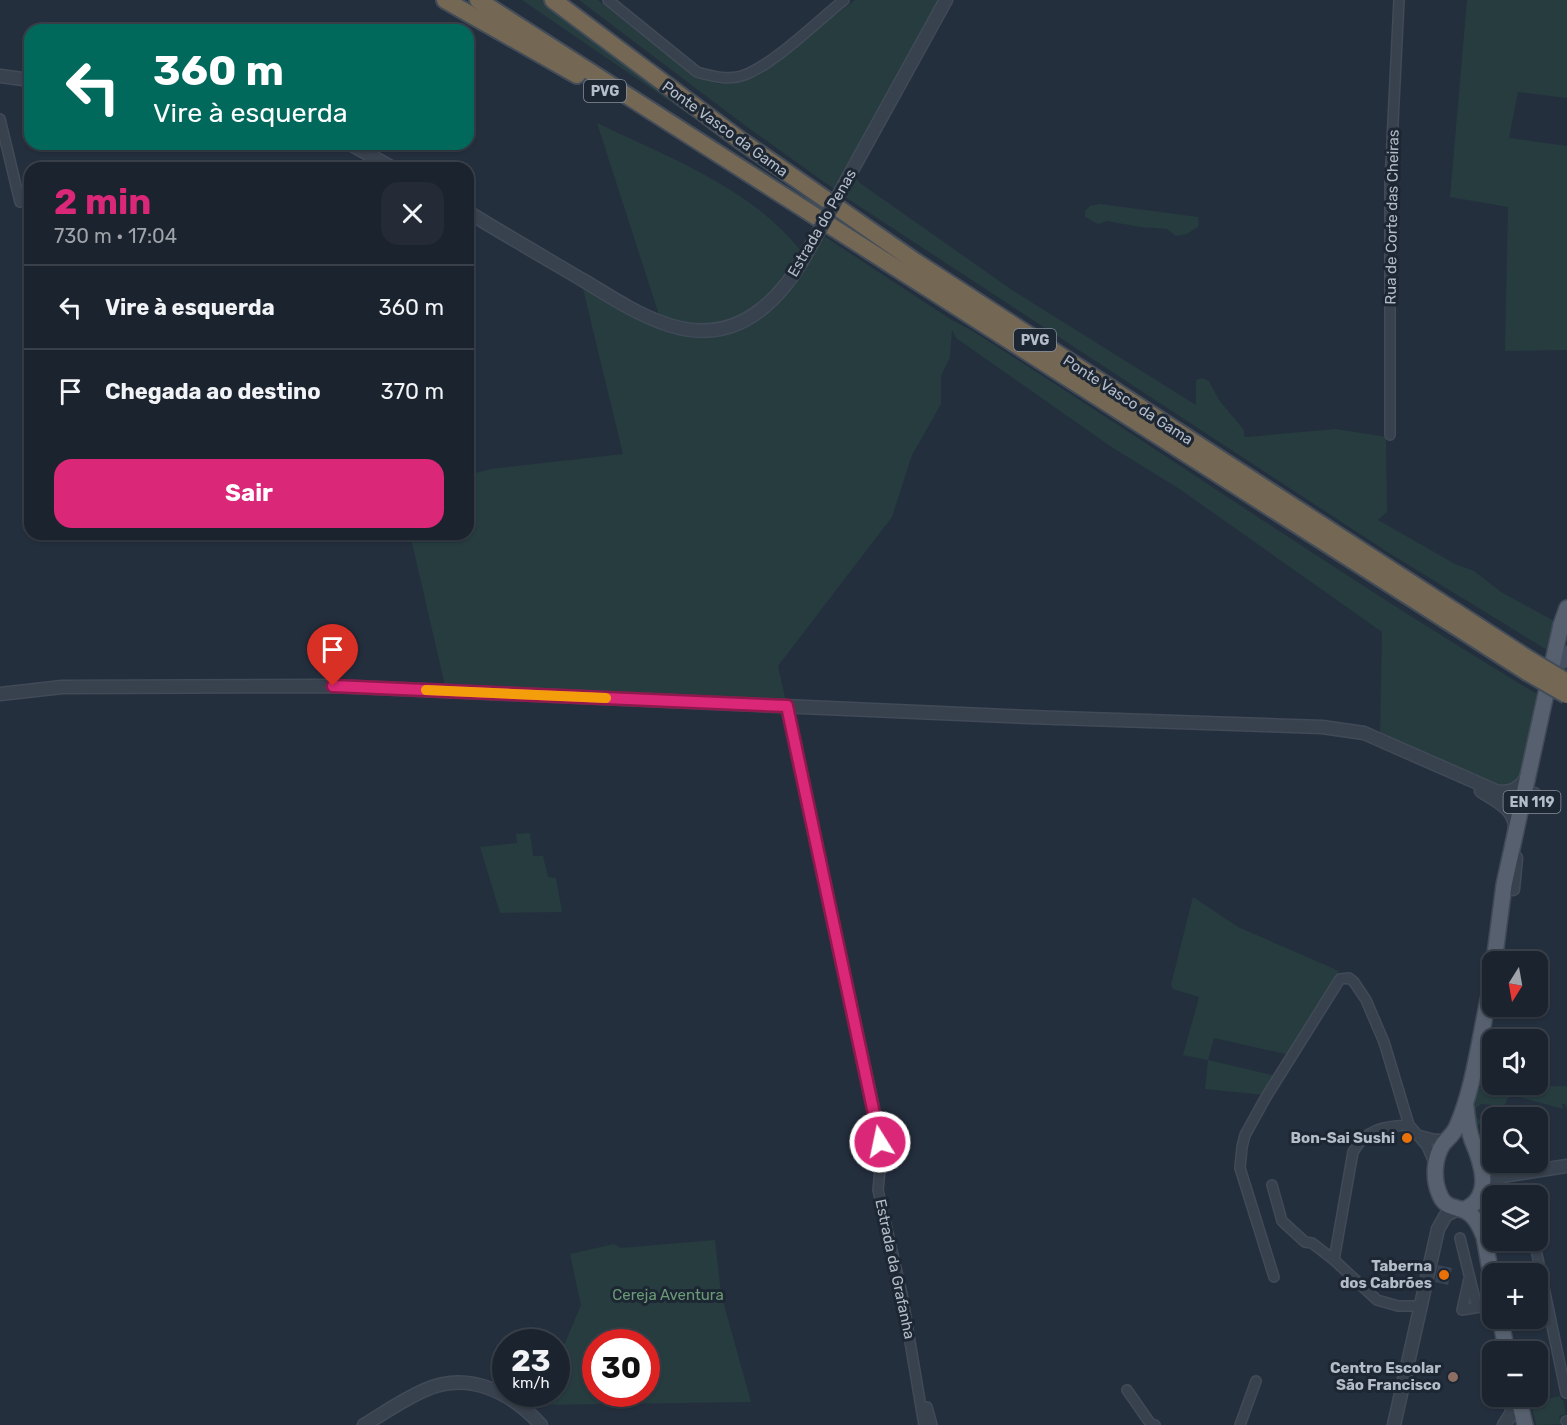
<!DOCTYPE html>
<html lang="pt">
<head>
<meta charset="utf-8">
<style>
	:root { --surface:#1b232e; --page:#242b36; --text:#f1f3f6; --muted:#a0a4aa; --line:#39404a; --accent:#db2777 }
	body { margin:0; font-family:Rubik,sans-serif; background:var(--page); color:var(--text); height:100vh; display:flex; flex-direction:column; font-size:22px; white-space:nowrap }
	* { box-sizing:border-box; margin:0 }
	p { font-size:20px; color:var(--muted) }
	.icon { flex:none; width:33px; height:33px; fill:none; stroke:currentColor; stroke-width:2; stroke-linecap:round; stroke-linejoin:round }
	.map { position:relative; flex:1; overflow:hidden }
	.side { position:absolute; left:24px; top:162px; width:450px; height:378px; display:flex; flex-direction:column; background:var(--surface); border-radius:18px; box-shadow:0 2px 4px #0004,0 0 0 2px var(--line) }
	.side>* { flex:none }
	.banner { position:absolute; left:24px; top:24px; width:450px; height:126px; border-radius:18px; box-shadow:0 2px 4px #0004,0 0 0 2px var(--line); background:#00695c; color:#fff; overflow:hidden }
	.needle { width:39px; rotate:191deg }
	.buttons { position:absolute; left:1482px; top:951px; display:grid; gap:12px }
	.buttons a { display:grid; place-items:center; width:66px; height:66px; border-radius:12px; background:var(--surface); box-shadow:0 2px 4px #0004,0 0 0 2px var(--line); font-size:30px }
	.speed { position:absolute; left:492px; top:1329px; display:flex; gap:12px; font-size:30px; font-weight:700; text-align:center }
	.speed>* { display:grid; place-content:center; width:78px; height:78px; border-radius:50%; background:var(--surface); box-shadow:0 2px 4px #0004,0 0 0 2px var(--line); line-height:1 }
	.speed small { font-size:15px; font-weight:400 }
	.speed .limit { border:9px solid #d22; background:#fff; color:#111 }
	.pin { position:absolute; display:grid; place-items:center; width:51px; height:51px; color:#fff; margin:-62px -26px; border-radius:50% 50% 50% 0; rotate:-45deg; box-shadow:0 0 6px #0007 }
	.pin .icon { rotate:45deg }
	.me { position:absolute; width:66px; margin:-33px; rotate:350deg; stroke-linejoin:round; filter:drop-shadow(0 0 4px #0008) }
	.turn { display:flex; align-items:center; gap:21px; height:126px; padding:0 30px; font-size:27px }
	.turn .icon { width:78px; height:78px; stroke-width:2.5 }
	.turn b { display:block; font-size:42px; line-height:51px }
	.round { display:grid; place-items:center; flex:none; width:63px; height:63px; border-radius:18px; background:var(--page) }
	.head { display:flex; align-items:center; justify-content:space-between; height:102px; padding:0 30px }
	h1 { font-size:36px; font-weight:700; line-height:45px; color:var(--accent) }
	.cta { display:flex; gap:12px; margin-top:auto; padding:12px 30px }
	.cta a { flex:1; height:69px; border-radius:18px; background:var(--accent); color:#fff; font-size:24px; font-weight:700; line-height:69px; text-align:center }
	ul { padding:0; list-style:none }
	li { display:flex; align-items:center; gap:18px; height:84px; padding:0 30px; border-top:2px solid var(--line) }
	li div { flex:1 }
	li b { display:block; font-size:22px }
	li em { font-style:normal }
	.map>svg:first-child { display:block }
</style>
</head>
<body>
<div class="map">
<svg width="1567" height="1425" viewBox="0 0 1567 1425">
	<rect width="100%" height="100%" fill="#242f3e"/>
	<path fill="#263c3f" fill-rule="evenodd" d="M 522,0 L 547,0 L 703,121 L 697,120 Z
		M 579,0 L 598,0 L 686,69 L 718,84 L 757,76 L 855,0 L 941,0 L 850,174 L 844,171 L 834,189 L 743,124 Z
		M 1467,0 L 1567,0 L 1567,98 L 1518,92 L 1509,138 L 1567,146 L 1567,350 L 1505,351 L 1508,207 L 1450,197 Z
		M 597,123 C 666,156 753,189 801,251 C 764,308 732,340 660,318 Z
		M 856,177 L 860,183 L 1012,290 L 1196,405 L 1196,380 L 1202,378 L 1209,381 L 1219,400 L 1244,430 L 1244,436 L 1246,437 L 1336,429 L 1386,437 L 1387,512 L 1378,520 L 1455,564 L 1474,571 L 1501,592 L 1556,622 L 1547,650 L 1389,553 L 845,197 Z
		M 1100,204 L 1198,217 L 1199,226 L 1187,234 L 1176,236 L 1167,229 L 1140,227 L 1107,221 L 1098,224 L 1085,217 L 1085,211 L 1090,206 Z
		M 824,236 L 950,319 L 971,330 C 1163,452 1350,582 1545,699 L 1529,775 L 1511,788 L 1497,787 L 1380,733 L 1382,632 L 1181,490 L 1110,446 L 956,338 L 952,330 L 950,357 L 941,376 L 941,404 L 912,455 L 892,517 L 778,666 L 787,706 L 446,690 L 410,534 L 468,534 L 468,475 L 491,469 L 623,454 L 583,289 L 627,314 L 674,335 L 734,333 L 780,302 Z
		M 530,833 L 533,856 L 543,856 L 548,877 L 556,878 L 562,912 L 500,913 L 480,847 L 517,843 L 516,834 Z
		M 1193,897 L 1238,927 L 1339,971 L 1290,1055 L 1214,1038 L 1208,1060 L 1276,1076 L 1265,1095 L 1205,1089 L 1208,1060 L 1183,1055 L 1199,997 L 1173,989 L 1171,985 Z
		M 1567,1086 L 1567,1110 L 1565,1104 L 1562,1104 L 1563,1109 L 1512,1095 L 1508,1098 L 1499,1117 L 1496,1117 L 1496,1108 L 1493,1105 L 1481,1104 L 1476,1108 L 1477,1118 L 1481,1121 L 1477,1127 C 1470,1114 1475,1102 1478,1088 Z
		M 715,1240 L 721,1294 L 751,1402 L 537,1405 L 543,1394 L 556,1394 L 557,1362 L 581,1305 L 570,1254 L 614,1244 L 621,1248 ZM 596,1342 L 646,1342 L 646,1394 L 596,1394 Z
		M 1560,1396 L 1561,1400 L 1563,1400 L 1566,1414 L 1559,1416 L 1561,1424 L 1536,1425 L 1531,1403 Z"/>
	<path fill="#364354" d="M 1438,1265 L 1452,1268 L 1448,1285 L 1435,1282 Z"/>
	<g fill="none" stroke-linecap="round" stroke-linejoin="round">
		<defs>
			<path id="minor" d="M 608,0 L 697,72 C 714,77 731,81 747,74 C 776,62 819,20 844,0
				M 0,119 L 20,202
				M 1390,435 L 1390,183 L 1399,0
				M 787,706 L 877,1120 L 881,1160 L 878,1190 L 902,1294 L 924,1425
				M 1418,1135 L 1433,1139 L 1448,1140
				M 1272,1185 L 1282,1221 L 1305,1242 L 1312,1243 L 1334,1260 L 1377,1300 L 1398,1306 L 1420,1306
				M 1525,1193 L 1526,1196
				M 1460,1238 L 1477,1307
				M 1534,1240 L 1566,1393
				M 1334,1260 L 1353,1152 C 1366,1129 1384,1126 1409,1125
				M 1274,1277 L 1240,1168 L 1242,1147 L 1245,1135 L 1266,1097 L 1340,979 L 1349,978 L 1354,982 L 1366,1000 L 1384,1042 L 1409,1125 L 1427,1146 L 1435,1165
				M 1469,1279 L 1462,1310 L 1492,1305
				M 1127,1390 L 1150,1423 L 1155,1425
				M 927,1407 L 932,1425
				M 1566,1421 L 1567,1422
				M 1240,1425 L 1256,1381"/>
			<path id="tertiary" d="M 0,76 L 30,80
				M 350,144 L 393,168
				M 850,174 L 946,0
				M 468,212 C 507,236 547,259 586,282 C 611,297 635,313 663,323 C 732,349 778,306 809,249
				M 0,694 L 62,687 L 332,686 L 1029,717 L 1322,727 L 1364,733 L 1496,791 C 1510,794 1519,789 1527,777
				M 1481,791 C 1495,800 1516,809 1515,829
				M 1517,809 L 1527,804 L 1534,794
				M 1513,889 L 1516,858
				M 1479,1152 L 1497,1167 L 1517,1171
				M 1481,1191 L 1502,1176 L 1567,1166
				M 364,1425 C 384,1413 404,1399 425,1390 C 469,1370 512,1393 541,1425
				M 1394,1425 L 1438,1229 L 1446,1215 L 1456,1210
				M 1504,1425 L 1511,1414 L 1515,1399"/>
			<path id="secondary" d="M 1563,661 L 1567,653"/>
			<path id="primary" d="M 1494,962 L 1504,885 L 1561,625 L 1567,608
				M 1463,1210 C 1495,1198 1481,1161 1472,1140 C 1468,1129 1467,1118 1466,1107
				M 1482,1225 L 1492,1281
				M 1483,1234 C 1479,1225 1474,1214 1463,1210 C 1452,1206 1444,1207 1439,1193 C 1433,1178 1434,1158 1443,1144 C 1448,1138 1454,1134 1457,1126 C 1475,1086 1481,1026 1492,983
				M 1500,1318 L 1507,1352
				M 1518,1396 L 1525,1425"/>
			<path id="motorway" d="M 445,0 L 577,75
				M 478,0 L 1527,672
				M 553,0 L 740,140 L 916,262 L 1530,660"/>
		</defs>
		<use href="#minor" stroke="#414a57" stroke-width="12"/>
		<use href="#tertiary" stroke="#414a57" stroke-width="15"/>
		<use href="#secondary" stroke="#414a57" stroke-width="16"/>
		<use href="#primary" stroke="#414a57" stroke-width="18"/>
		<use href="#motorway" stroke="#434c59" stroke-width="20"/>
		<use href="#minor" stroke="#38414e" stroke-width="9"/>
		<use href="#tertiary" stroke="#38414e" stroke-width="12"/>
		<use href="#secondary" stroke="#465061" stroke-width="14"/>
		<use href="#primary" stroke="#56606e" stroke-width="15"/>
		<use href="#motorway" stroke="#746855" stroke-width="16"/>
		<defs>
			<path id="tertiary-bridge" d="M 809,249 L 850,174"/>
			<path id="motorway-bridge" d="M 1530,660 L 1567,682
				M 1527,672 L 1567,695"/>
		</defs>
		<use href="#tertiary-bridge" stroke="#414a57" stroke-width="15" stroke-linecap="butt"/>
		<use href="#motorway-bridge" stroke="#434c59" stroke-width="20" stroke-linecap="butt"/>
		<use href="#tertiary-bridge" stroke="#38414e" stroke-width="12"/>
		<use href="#motorway-bridge" stroke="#746855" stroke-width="16"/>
	</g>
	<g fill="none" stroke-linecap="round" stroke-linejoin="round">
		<defs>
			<path id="route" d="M 333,686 L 787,706 L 880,1142"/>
		</defs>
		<use href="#route" stroke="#8e194d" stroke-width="15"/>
		<use href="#route" stroke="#db2777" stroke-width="10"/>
		<path stroke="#f59e0b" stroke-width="10" d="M 426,690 L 606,698"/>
	</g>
	<g fill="#e8710a" stroke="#1d2633" stroke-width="2">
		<circle cx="1407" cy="1138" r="6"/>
		<circle cx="1444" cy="1275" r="6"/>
	</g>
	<circle fill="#8d6e63" stroke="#1d2633" stroke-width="2" cx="1453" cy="1377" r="6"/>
	<g text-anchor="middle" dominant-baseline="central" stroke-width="6" stroke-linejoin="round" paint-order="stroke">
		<g fill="#1d2633" stroke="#878f9c" stroke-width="1.5">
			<rect x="584" y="80" width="42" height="22" rx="4.5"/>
			<rect x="1014" y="329" width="42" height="22" rx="4.5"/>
			<rect x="1503.5" y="791" width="57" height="22" rx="4.5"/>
		</g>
		<g font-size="14" font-weight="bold" fill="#b4bcc9">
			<text x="605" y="91">PVG</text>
			<text x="1035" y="340">PVG</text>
			<text x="1532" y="802">EN 119</text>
		</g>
		<g font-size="15" fill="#b4bcc9" stroke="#1d2633">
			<text transform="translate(725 129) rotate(36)">Ponte Vasco da Gama</text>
			<text transform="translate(1392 217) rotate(-89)">Rua de Corte das Cheiras</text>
			<text transform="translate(822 223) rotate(-60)">Estrada do Penas</text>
			<text transform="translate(1128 400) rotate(33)">Ponte Vasco da Gama</text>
			<text transform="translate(895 1269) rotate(78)">Estrada da Grafanha</text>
		</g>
		<g font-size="15" font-weight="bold" fill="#b4bcc9" stroke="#1d2633" text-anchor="end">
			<text x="1395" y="1138">Bon-Sai Sushi</text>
			<text x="1432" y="1266">Taberna<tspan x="1432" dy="17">dos Cabrões</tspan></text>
			<text x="1441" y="1368">Centro Escolar<tspan x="1441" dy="17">São Francisco</tspan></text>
		</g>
		<g font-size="15" fill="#6b9a76" stroke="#1d2633">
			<text x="668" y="1295">Cereja Aventura</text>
		</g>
	</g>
</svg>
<div class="buttons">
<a><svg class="needle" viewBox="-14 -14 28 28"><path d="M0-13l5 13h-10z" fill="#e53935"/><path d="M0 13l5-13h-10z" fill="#a0a4aa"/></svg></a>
<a><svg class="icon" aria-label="sound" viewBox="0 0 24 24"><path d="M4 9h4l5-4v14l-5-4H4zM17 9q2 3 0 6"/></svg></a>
<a><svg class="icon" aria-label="search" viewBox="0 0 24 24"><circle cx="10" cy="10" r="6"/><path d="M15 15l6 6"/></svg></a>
<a><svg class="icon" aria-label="layers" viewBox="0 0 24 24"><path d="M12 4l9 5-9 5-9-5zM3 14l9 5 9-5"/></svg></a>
<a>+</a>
<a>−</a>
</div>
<div class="speed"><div>23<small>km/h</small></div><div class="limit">30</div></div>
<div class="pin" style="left:333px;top:686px;background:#d93025"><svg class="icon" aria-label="arrive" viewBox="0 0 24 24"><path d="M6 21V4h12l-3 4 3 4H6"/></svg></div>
<svg class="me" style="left:880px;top:1142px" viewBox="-20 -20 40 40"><circle r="17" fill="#db2777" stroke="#fff" stroke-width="3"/><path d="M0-11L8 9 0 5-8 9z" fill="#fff"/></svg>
<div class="banner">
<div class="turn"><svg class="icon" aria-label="left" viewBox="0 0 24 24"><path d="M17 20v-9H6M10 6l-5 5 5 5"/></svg><div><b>360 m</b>Vire à esquerda</div></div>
</div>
<section class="side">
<div class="head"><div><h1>2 min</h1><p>730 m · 17:04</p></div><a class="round"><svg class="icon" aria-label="close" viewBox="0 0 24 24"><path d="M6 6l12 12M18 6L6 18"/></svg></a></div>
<ul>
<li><svg class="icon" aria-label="left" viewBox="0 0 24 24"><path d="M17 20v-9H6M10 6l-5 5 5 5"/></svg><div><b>Vire à esquerda</b></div><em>360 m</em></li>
<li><svg class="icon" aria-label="arrive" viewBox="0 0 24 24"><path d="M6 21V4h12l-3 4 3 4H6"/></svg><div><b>Chegada ao destino</b></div><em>370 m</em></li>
</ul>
<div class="cta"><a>Sair</a></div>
</section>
</div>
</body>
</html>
